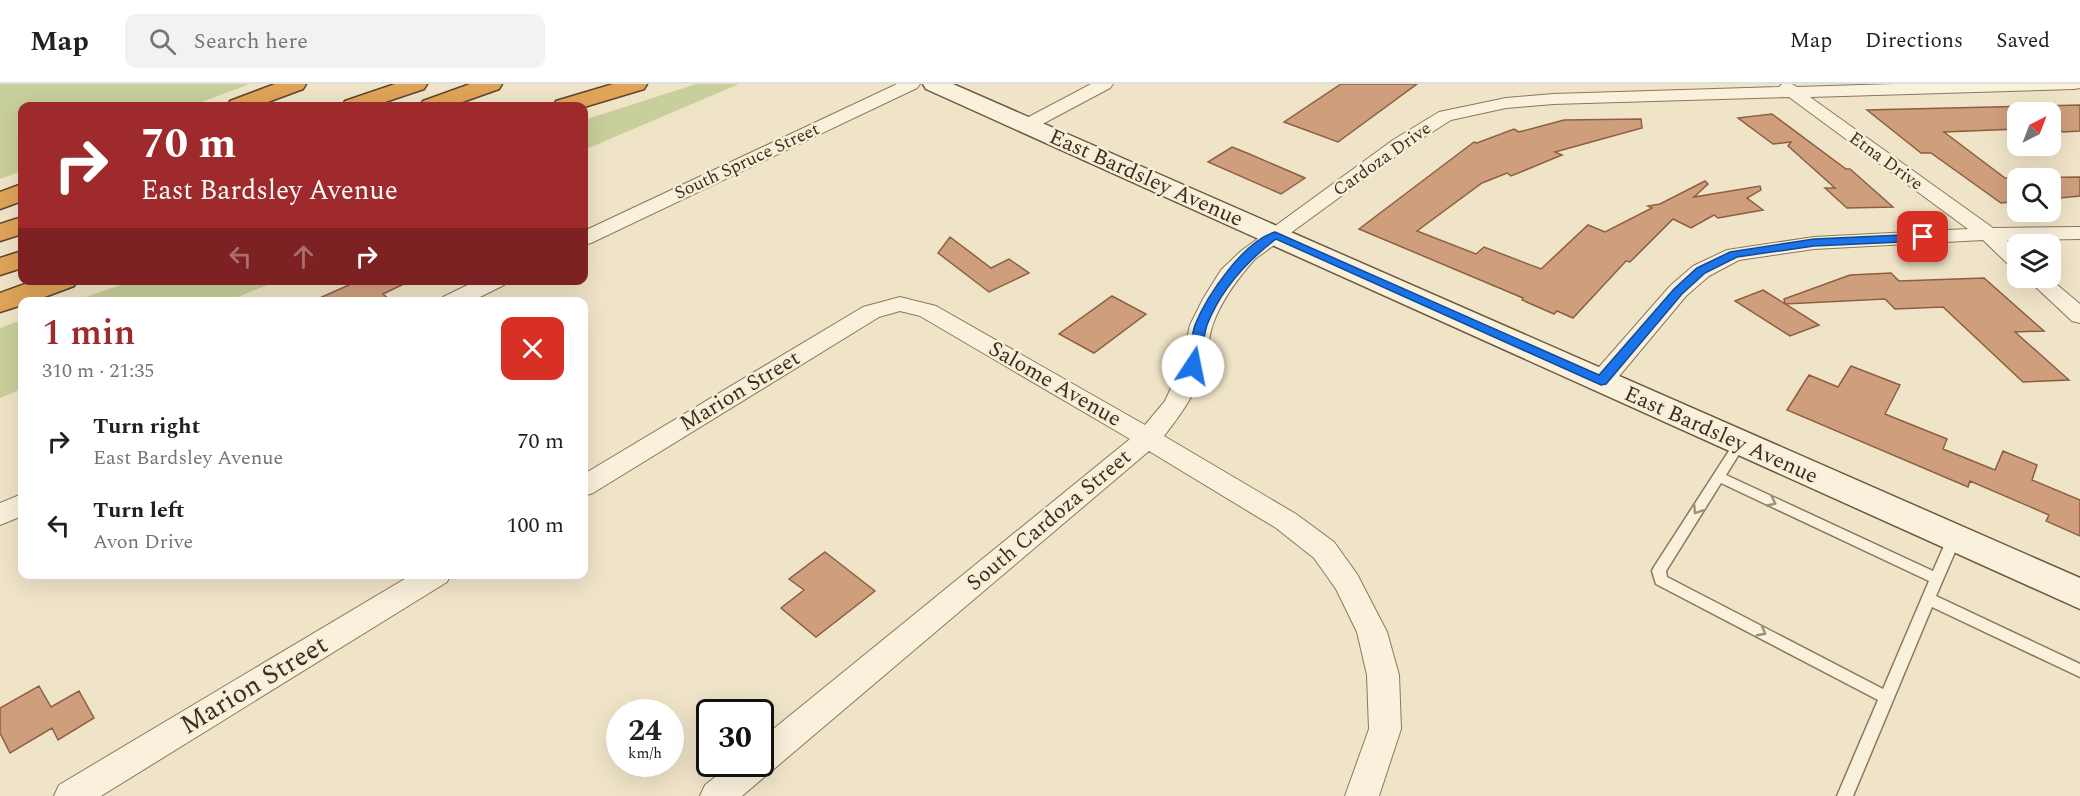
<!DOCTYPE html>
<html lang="en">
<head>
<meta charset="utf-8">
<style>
	:root { --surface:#fff; --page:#f2f2f2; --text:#202124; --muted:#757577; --line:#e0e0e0; --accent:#9e2a2b }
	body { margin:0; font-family:Spectral,serif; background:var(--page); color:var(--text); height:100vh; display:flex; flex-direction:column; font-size:22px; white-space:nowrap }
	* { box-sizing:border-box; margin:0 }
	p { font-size:20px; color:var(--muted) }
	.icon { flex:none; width:33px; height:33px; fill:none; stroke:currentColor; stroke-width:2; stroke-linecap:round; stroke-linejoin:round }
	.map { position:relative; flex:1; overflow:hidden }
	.side { position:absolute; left:18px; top:213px; width:570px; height:282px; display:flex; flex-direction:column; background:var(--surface); border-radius:12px; box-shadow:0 6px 24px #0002 }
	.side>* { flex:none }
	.guide { position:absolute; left:18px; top:18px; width:570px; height:183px; border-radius:12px; box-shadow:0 6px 24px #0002; background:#9e2a2b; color:#fff; overflow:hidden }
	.needle { width:39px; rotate:42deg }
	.controls { position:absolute; left:2007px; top:18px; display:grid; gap:12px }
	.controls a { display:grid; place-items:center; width:54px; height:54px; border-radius:12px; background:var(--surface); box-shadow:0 6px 24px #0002; font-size:30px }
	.speed { position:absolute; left:606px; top:615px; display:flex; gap:12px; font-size:30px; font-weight:700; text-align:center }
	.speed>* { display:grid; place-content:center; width:78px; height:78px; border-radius:50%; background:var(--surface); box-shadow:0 6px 24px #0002; line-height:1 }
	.speed small { font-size:15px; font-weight:400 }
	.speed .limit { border:3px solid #111; border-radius:9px; background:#fff; color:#111 }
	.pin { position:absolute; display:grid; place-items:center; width:51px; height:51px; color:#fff; margin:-26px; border-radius:12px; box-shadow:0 3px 9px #0006 }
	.me { position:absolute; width:66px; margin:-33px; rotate:11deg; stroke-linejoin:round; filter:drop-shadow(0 0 4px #0008) }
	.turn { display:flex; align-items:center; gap:21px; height:126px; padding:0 24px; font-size:27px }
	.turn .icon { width:78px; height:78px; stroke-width:2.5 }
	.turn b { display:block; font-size:42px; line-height:51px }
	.lanes { display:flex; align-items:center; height:57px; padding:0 24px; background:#0003; justify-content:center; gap:30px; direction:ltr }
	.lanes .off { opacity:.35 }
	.round { display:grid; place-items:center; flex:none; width:63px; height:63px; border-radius:12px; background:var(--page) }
	.headline { display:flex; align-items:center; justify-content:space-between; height:102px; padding:0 24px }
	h1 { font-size:36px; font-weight:600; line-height:45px; color:var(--accent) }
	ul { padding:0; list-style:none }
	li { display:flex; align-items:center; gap:18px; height:84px; padding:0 24px }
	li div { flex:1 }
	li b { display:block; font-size:22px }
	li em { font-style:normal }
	header { display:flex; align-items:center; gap:36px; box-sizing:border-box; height:84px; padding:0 30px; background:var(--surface); border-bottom:2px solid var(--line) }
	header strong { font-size:28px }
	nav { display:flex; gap:33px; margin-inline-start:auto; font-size:21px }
	.search { width:420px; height:54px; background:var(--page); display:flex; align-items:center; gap:15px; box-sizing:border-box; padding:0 21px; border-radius:12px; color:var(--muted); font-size:22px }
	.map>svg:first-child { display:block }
</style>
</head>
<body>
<header>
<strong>Map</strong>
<div class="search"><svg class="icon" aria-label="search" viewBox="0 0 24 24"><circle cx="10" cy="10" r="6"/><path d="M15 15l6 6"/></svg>Search here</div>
<nav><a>Map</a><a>Directions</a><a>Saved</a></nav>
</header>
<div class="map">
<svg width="2080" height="712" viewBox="0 0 2080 712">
	<rect width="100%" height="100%" fill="#f0e4c8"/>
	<path fill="#c9cf9b" d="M 0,0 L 250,0 L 191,22 L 22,22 L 22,87 L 0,95 Z
		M 696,0 L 739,0 L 584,66 L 584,36 Z
		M 132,197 L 132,196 L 277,197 L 228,217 L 74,217 Z
		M 22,236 L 22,305 L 0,314 L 0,244 Z"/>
	<path fill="#cf9f7d" stroke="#8d5f41" stroke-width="1.5" d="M 1341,0 L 1417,0 L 1338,58 L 1284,38 Z
		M 2080,21 L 2080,47 L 2063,48 L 2057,44 L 2050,44 L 2050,28 L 2018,28 L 2018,45 L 1944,48 L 2005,94 L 2080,93 L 2080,112 L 2050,115 L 2050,94 L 2018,94 L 2018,117 L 2001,119 L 1931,69 L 1921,69 L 1867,26 Z
		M 1772,30 L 1846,85 L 1850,85 L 1893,123 L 1847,124 L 1825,104 L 1835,104 L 1788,62 L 1791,58 L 1773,60 L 1738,34 Z
		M 1641,35 L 1642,44 L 1555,68 L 1562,71 L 1511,92 L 1507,89 L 1482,99 L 1417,147 L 1476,170 L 1484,163 L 1541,185 L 1588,141 L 1605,148 L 1652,124 L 1648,122 L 1660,120 L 1705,97 L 1708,100 L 1694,113 L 1760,102 L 1761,106 L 1747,114 L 1763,126 L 1718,134 L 1714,131 L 1691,144 L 1673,135 L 1630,178 L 1626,177 L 1573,234 L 1557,227 L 1554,230 L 1522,216 L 1523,214 L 1359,145 L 1474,58 L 1477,59 L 1514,45 L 1519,48 L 1564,36 Z
		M 1232,63 L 1247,69 L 1305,94 L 1281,110 L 1208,78 Z
		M 950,153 L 991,184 L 1009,175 L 1029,189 L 989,208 L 938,169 Z
		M 1891,189 L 1899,197 L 1984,194 L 2044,247 L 2015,248 L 2069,296 L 2023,298 L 1943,223 L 1895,225 L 1885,215 L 1785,220 L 1784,215 L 1850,191 Z
		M 360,196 L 412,196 L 383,210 L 392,218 L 313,217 Z
		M 1763,206 L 1819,241 L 1790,252 L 1735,217 Z
		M 1112,212 L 1146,230 L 1094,269 L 1059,250 Z
		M 1851,282 L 1900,301 L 1885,330 L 1947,355 L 1943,365 L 1995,386 L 2003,367 L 2037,381 L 2032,396 L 2080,416 L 2080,452 L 2046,437 L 2049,431 L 1970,397 L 1968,403 L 1787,326 L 1809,291 L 1838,303 Z
		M 825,468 L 875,507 L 816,553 L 781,524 L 804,506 L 789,495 Z
		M 39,602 L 51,623 L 79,607 L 94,634 L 58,656 L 52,644 L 10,669 L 0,649 L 0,624 Z"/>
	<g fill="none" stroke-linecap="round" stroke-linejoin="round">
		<defs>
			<path id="lane" d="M 1740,355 L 1746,359 L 1726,391 L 1933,487 L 1949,450 L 1959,450 L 1961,454 L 1936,512 L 2080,580 L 2080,593 L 1932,523 L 1853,712 L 1837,712 L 1878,616 L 1656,500 L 1652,487 L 1654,483 L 1736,356 ZM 1721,399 L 1929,497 L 1883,605 L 1667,493 L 1666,487 Z"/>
			<path id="street" d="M 897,0 L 920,0 L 917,4 L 591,159 L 584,161 L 584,147 Z
				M 1091,0 L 1113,0 L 1110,4 L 1033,45 L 1021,45 L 1018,41 L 1021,37 Z
				M 1782,0 L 1792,0 L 1797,3 L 1894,0 L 2080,0 L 2080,4 L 2074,5 L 1810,13 L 1993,144 L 2080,143 L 2080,155 L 2007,156 L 2018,165 L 2018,183 L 2010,182 L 1983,156 L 1814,165 L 1739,176 L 1709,192 L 1686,212 L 1610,303 L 1601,305 L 1592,303 L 1589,297 L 1592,291 L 1670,202 L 1693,182 L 1727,166 L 1814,153 L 1968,145 L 1789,13 L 1553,20 L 1506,24 L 1451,36 L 1407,64 L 1255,175 C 1238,194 1222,215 1213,240 C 1208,253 1209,268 1205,281 C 1197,308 1181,330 1164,352 L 1296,430 L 1334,458 L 1357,490 L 1387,548 L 1399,591 L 1401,645 L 1379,712 L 1345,712 L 1369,645 L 1367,591 L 1357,548 L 1336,505 L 1314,474 L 1276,444 L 1149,367 L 742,712 L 700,712 L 705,701 L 732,680 L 760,680 L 760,656 L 1130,355 L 920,232 L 900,227 L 879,233 L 593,409 L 584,412 L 584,390 L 863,223 L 900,213 L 936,222 L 1145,341 L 1165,317 L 1181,282 L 1190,241 L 1203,215 L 1221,186 L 1241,167 L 1393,56 L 1439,28 L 1506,14 L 1553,10 L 1779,3 Z
				M 2026,194 L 2049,194 L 2080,220 L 2080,239 L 2072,237 Z
				M 478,196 L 507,196 L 504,201 L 470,218 L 440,218 L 443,213 Z
				M 22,410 L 22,432 L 0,441 L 0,419 Z
				M 413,490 L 451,490 L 447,498 L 101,712 L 54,712 L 59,701 Z"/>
			<path id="secondary" d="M 923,0 L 953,0 L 2080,494 L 2080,525 L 926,5 Z"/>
			<path id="highway" d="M 275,0 L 306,0 L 303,5 L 257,22 L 227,22 L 230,17 Z
				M 395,0 L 427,0 L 424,5 L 373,22 L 342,22 L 345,17 Z
				M 470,0 L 502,0 L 499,5 L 451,22 L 420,22 L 423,17 Z
				M 613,0 L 647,0 L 644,5 L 584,23 L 553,22 L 556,17 Z
				M 22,100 L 22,117 L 0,125 L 0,108 Z
				M 22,133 L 22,150 L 0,157 L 0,140 Z
				M 22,167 L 22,184 L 0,191 L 0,174 Z
				M 36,196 L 78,196 L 74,202 L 31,218 L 22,218 L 22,221 L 0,228 L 0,209 Z"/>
		</defs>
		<use href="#lane" stroke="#8d765c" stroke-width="3"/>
		<use href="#street" stroke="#8d765c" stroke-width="2"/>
		<use href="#secondary" stroke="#6f573f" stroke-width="3"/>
		<use href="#highway" stroke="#5b4430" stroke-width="3"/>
		<use href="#lane" fill="#faf1dc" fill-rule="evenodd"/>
		<use href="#street" fill="#faf1dc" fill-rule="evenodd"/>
		<use href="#secondary" fill="#faf1dc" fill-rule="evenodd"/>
		<use href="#highway" fill="#e0a458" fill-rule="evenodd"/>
	</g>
	<defs><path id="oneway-chevron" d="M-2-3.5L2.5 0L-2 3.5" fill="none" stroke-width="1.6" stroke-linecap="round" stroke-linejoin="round" transform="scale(1.5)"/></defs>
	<g stroke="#9c907e">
		<use href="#oneway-chevron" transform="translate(1772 418) rotate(25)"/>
		<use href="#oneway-chevron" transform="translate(1697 426) rotate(123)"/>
		<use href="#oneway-chevron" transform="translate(1762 548) rotate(28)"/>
	</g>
	<path fill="#1a73e8" stroke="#114b97" stroke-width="1.5" d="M 1275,148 L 1599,291 L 1674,205 L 1697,184 L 1730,168 L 1814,155 L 1923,150 L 1928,153 L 1923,157 L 1814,162 L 1737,173 L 1705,189 L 1682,210 L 1606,300 L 1601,301 L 1276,155 C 1246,178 1221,205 1207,241 C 1203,253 1202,269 1200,282 L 1198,285 L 1189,285 L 1187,282 C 1190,269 1191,253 1195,241 C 1207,211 1244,157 1275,148 Z"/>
	<g text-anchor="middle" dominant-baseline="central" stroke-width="5" stroke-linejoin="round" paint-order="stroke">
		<g font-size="18" fill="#3d2e20" stroke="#f7eed8">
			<text transform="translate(1382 75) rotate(-35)">Cardoza Drive</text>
			<text transform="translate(747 77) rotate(-25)">South Spruce Street</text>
			<text transform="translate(1886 77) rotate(36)">Etna Drive</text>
		</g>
		<g font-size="22" fill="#3d2e20" stroke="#f7eed8">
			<text transform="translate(1146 94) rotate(24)">East Bardsley Avenue</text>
			<text transform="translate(1055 300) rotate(30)">Salome Avenue</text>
			<text transform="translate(740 307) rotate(-31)">Marion Street</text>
			<text transform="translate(1721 351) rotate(24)">East Bardsley Avenue</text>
			<text transform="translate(1049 436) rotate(-40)">South Cardoza Street</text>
		</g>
		<g font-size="27" fill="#3d2e20" stroke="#f7eed8">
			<text transform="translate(254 601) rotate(-31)">Marion Street</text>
		</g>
	</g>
</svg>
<div class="controls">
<a><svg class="needle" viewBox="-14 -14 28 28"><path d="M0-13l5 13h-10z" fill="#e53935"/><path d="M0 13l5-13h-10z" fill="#757577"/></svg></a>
<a><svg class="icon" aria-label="search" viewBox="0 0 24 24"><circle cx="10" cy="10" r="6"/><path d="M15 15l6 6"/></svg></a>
<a><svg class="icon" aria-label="layers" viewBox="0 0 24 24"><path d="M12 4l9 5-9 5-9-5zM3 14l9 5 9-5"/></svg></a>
</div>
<div class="speed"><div>24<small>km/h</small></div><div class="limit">30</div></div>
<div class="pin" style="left:1923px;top:153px;background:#d93025"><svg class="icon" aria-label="arrive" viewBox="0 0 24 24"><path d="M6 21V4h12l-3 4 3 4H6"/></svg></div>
<svg class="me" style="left:1193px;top:282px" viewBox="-20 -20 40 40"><circle r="19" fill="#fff"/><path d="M0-13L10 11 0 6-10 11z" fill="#1a73e8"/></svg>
<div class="guide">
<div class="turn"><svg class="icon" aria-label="right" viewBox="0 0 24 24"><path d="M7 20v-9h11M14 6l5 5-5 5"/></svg><div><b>70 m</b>East Bardsley Avenue</div></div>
<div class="lanes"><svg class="icon off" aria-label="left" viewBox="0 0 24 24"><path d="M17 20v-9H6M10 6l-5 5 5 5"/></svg><svg class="icon off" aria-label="ahead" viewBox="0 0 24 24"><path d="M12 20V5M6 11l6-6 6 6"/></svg><svg class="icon" aria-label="right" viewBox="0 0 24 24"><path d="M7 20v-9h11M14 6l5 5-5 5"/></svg></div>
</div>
<section class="side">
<div class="headline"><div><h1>1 min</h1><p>310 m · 21:35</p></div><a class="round" style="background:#d93025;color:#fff"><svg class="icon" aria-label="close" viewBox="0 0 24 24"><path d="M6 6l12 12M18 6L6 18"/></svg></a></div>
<ul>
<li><svg class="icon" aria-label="right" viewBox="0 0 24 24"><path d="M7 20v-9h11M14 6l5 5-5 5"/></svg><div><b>Turn right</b><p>East Bardsley Avenue</p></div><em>70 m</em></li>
<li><svg class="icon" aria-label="left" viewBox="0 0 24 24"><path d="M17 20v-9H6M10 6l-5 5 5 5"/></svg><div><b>Turn left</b><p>Avon Drive</p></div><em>100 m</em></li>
</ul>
</section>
</div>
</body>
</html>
